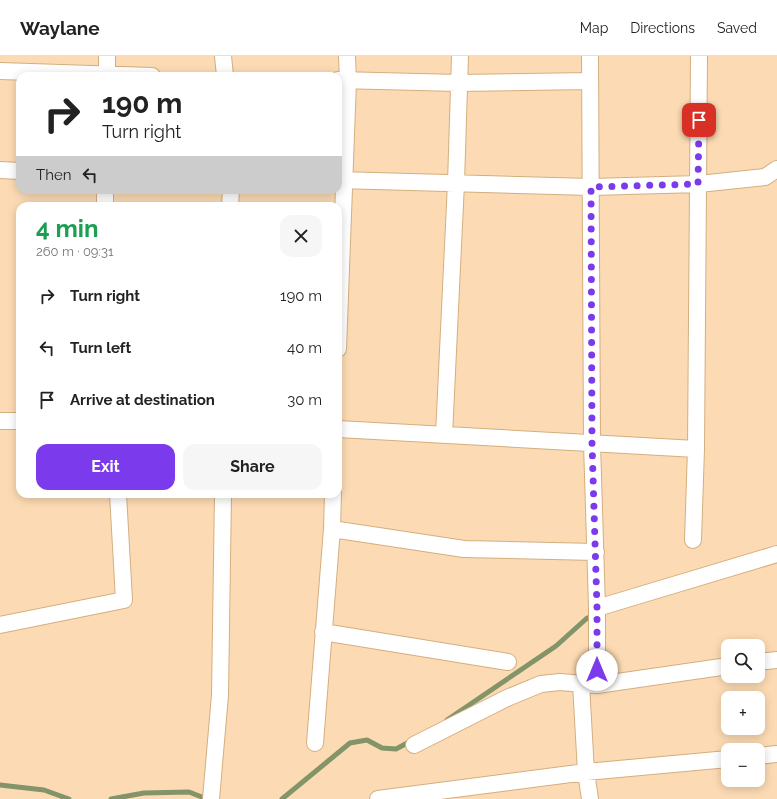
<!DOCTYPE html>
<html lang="en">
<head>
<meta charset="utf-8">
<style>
	:root { --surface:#fff; --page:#f6f6f6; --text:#222; --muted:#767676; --line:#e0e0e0; --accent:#7c3aed }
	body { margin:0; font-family:Raleway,sans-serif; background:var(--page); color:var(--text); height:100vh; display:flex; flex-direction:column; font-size:15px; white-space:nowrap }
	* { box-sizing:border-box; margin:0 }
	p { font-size:13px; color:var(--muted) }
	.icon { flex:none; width:22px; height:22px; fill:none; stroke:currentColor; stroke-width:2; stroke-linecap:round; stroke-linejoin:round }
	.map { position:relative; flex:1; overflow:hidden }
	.drawer { position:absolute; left:16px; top:146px; width:326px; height:296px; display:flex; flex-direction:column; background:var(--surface); border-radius:12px; box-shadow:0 2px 10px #0003 }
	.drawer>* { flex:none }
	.banner { position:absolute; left:16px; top:16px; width:326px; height:122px; border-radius:12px; box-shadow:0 2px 10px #0003; background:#fff; color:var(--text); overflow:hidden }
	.fabs { position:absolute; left:721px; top:583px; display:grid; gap:8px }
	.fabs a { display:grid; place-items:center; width:44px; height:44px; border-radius:8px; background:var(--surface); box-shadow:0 2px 10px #0003; font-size:20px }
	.pin { position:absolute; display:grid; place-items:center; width:34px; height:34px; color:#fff; margin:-17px; border-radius:8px; box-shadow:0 2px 6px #0006 }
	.me { position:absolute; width:44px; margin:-22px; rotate:0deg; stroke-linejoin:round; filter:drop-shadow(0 0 3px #0008) }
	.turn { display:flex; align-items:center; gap:14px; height:84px; padding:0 20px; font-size:18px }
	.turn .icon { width:52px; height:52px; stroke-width:2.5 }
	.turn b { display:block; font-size:28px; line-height:34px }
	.then { display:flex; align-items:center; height:38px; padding:0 20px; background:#0003; gap:8px; font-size:15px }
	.round { display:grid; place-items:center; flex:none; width:42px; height:42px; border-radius:12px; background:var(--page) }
	.head { display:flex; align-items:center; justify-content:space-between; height:68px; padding:0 20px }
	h1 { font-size:24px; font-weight:700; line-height:30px; color:#1e9e55 }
	.cta { display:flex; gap:8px; margin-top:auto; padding:8px 20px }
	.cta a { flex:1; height:46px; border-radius:12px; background:var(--accent); color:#fff; font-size:16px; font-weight:700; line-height:46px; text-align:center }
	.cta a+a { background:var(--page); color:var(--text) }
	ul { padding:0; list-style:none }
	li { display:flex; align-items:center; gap:12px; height:52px; padding:0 20px }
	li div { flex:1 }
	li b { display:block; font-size:15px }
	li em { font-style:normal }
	header { display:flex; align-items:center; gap:24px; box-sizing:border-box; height:56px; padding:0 20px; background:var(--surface); border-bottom:1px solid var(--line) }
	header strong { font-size:19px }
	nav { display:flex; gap:22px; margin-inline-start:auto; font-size:14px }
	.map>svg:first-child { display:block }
</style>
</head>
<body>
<header>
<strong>Waylane</strong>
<nav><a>Map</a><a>Directions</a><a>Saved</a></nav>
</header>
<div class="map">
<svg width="777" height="743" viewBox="0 0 777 743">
	<rect width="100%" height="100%" fill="#fcdbb4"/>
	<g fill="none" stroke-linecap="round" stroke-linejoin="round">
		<path stroke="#829468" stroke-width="5" d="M 447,664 L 556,590 L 586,563 L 595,558
			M 0,729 L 44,734 L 69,743
			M 111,743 L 144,737 L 189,736 L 207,743
			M 282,743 L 350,687 L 367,684 L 382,692 L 396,693 L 413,684"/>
		<defs>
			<path id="minor" d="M 107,0 L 107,20
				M 223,0 L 225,20
				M 590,0 L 592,387 L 597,552 L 597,629
				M 0,15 L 152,20
				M 338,24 L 459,27 L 590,25
				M 0,114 L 20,115
				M 338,124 L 591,131 L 699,128 L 765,121 L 777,113
				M 105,150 L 105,134
				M 230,150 L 231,134
				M 338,293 L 348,25 L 347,0
				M 0,365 L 20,365
				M 338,373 L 696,393
				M 444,379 L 456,127 L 460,0
				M 333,438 L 332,473 L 464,493 L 596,496
				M 693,484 L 696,393 L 699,0
				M 597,552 L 777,498
				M 0,569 L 124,544 L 118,438
				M 323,576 L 508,606
				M 758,606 L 777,604
				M 581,628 L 586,716 L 590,743
				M 315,687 L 332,473
				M 414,689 L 507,642 L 541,628 L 560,626 L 597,629 L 728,610
				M 758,700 L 777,698
				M 211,743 L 220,639 L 223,438
				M 378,743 L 586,716 L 728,703"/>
		</defs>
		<use href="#minor" stroke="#d5ae7e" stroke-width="18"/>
		<use href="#minor" stroke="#fff" stroke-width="16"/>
	</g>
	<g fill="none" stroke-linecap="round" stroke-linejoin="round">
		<path stroke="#7c3aed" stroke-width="7" stroke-dasharray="0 12.6" d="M 597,614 L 597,552 L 592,387 L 591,131 L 698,128 L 699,64"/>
	</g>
</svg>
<div class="fabs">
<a><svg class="icon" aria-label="search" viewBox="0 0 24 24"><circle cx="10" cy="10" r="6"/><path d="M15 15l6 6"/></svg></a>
<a>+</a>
<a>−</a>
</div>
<div class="pin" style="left:699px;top:64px;background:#d93025"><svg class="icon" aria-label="arrive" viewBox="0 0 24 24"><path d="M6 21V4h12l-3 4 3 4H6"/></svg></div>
<svg class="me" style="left:597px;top:614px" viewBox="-20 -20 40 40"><circle r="19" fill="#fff"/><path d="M0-13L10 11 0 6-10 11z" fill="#7c3aed"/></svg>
<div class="banner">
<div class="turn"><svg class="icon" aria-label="right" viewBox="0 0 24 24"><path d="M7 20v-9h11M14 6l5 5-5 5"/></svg><div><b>190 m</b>Turn right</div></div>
<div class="then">Then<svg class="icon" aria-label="left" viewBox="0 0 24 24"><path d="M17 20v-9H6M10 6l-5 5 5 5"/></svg></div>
</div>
<section class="drawer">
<div class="head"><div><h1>4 min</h1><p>260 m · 09:31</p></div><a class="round"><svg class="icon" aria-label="close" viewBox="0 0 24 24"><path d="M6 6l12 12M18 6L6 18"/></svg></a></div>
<ul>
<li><svg class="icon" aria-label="right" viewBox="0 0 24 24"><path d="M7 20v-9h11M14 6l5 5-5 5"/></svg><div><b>Turn right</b></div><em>190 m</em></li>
<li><svg class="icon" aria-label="left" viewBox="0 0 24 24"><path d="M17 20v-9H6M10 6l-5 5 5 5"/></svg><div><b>Turn left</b></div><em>40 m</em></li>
<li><svg class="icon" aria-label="arrive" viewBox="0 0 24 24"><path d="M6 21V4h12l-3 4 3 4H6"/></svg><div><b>Arrive at destination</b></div><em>30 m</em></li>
</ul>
<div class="cta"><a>Exit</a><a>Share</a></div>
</section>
</div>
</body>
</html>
